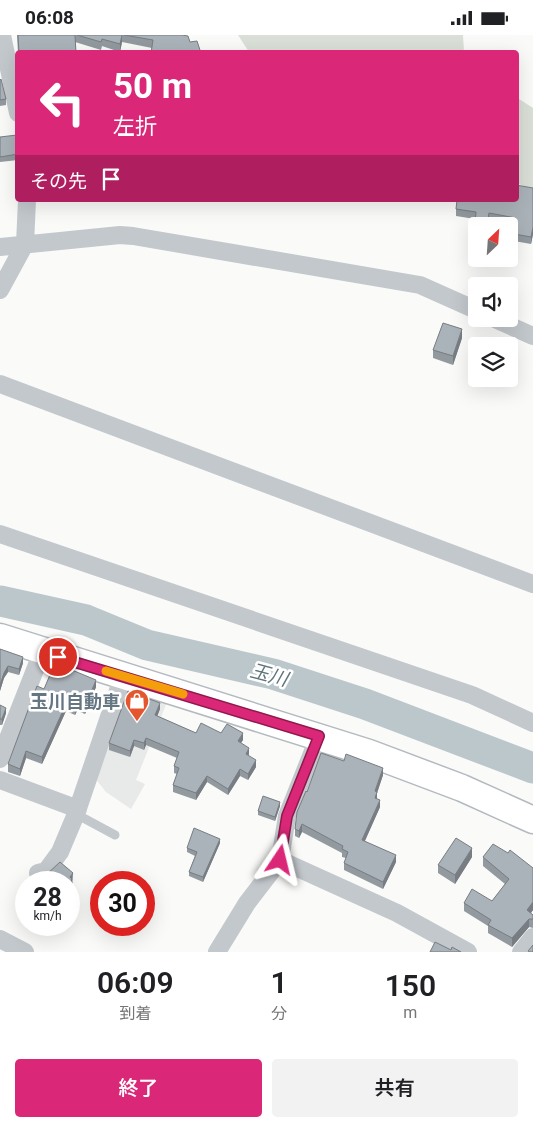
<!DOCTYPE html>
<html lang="ja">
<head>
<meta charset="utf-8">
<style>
	:root { --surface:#fff; --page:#f2f2f2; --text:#202124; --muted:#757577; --accent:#db2777 }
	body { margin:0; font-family:Roboto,"Noto Sans JP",sans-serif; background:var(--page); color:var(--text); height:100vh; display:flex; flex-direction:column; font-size:19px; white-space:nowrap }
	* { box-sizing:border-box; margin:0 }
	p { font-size:16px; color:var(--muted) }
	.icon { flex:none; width:28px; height:28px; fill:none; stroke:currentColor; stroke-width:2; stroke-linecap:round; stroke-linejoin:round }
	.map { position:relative; height:917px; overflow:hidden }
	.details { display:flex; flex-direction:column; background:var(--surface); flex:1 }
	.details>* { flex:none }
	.guide { position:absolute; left:15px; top:15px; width:504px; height:152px; border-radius:5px; box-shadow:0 5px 20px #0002; background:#db2777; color:#fff; overflow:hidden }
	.needle { width:32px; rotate:25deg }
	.fabs { position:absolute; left:468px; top:182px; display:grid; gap:10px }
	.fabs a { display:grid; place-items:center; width:50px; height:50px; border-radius:5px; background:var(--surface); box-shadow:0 5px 20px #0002; font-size:25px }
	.speed { position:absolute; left:15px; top:836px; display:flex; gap:10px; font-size:25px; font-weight:700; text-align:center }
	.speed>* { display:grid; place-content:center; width:65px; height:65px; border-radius:50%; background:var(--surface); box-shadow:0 5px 20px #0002; line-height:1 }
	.speed small { font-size:12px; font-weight:400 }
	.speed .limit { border:8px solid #d22; background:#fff; color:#111 }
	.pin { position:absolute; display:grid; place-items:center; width:42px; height:42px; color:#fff; margin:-21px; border:2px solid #fff; border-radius:50%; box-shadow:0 1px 5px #0007 }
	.me { position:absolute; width:55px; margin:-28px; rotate:10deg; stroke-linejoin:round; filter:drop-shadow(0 0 4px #0008) }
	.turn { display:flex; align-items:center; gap:18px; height:105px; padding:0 15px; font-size:22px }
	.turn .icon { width:65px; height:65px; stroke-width:2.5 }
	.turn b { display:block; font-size:35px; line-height:42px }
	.then { display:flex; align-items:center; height:48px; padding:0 15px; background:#0003; gap:10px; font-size:19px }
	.eta { display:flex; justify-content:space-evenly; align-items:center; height:85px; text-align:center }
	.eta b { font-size:30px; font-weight:600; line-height:35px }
	.primary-button { display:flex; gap:10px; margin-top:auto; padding:10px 15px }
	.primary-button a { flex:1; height:58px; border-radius:5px; background:var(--accent); color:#fff; font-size:20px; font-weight:600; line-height:58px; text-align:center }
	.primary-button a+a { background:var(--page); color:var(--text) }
	.status { display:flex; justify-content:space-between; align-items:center; height:35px; padding:0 25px; background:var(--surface); direction:ltr }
	.status svg { height:14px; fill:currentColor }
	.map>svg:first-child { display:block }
</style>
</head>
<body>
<div class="status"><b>06:08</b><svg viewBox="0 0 49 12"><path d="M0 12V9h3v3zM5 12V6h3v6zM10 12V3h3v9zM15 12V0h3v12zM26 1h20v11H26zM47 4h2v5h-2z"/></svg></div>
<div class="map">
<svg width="533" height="917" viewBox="0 0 533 917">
	<rect width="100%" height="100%" fill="#fafaf8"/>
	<path fill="#e8e9e9" d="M 125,655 L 167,667 L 136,745 L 145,749 L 131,774 L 106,757 L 94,742 Z"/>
	<path fill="#dadfd7" d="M 238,0 L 463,0 L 464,17 L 249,17 Z
		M 516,62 L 533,73 L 533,157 L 516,147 Z"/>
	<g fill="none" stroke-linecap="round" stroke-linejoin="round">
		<path stroke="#bbc7cb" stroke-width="31" d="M 0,566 L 86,585 L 147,610 L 273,639 L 365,669 L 533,733"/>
		<defs>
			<path id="secondary" d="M 0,602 L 369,718 L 462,753 L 533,785"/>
		</defs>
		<use href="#secondary" stroke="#b3babf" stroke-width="29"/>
		<path stroke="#c3c8cc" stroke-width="9" d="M 76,779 L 115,800"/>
		<path stroke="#c3c8cc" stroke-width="18" d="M 2,0 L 18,78
			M 0,212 L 120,200 L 133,201 L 420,250 L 476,275
			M 0,255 L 25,209 L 27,165
			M 495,284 L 533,301
			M 0,349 L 533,549
			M 0,499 L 472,660 L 533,688
			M 319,701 L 287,781 L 280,825 L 397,878 L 468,917
			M 0,724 L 42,617
			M 0,745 L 78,774
			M 38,838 L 46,836 L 60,817 L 76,779 L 123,641
			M 0,904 L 25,917
			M 217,917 L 247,868 L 280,825
			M 521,917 L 533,902"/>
		<use href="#secondary" stroke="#fff" stroke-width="26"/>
	</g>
	<path fill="#929a9f" d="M 17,0 L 182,0 L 201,18 L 152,13 L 122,7 L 120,17 L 102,11 L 101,15 L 75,7 L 76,18 L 18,18 Z
		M 0,45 L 6,64 L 6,70 L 0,71 Z
		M 0,102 L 18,105 L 18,125 L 0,127 Z
		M 533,153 L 533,199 L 531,209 L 514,206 L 514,199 L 515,189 L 489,185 L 476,191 L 476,215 L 473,215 L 475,184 L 456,181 L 456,174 Z
		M 462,303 L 453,330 L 433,323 L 433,315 Z
		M 0,614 L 23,628 L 19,640 L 8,637 L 4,643 L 0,656 Z
		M 96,652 L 85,679 L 77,676 L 75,680 L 66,676 L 42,729 L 26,723 L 20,741 L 8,737 L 8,729 L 44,654 Z
		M 0,670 L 6,678 L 2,690 L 0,690 Z
		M 160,674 L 157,681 L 196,698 L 221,698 L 243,705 L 241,708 L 249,719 L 248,720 L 256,732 L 248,745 L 240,741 L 228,760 L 207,747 L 196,765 L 173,757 L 173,750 L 177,739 L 174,738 L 174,731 L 177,723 L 146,710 L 144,715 L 134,711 L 130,722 L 109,715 L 109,708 Z
		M 344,726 L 383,740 L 377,758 L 377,764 L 380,772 L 365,806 L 396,827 L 383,854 L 344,835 L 344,828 L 346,823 L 342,822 L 342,818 L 302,797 L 299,803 L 295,801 L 295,794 L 307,757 Z
		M 280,771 L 275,786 L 258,780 L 258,776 Z
		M 220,808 L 203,847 L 189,841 L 189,837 L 195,821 L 187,817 L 187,813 Z
		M 472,822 L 455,849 L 438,838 L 438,830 Z
		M 483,822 L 533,833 L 533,875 L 531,878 L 533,880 L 533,893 L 529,892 L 512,912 L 488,898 L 488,891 L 464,876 L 464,868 L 492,866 L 505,849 L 483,831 Z
		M 45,841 L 73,847 L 72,848 L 72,853 L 69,848 L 45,848 Z"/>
	<path fill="#777d82" d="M 122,0 L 122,7 L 120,17 L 120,9 Z
		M 533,192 L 533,199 L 531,209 L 531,202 Z
		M 462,294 L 462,303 L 453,330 L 453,321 Z
		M 23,622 L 23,628 L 19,640 L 19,634 Z
		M 8,631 L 8,637 L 4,643 L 0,656 L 0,650 L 4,638 Z
		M 96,645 L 96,652 L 85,679 L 85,672 Z
		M 160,668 L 160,674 L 155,687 L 155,680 Z
		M 66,669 L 66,676 L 42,729 L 42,722 Z
		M 77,669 L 77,676 L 75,680 L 75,673 Z
		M 6,673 L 6,678 L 2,690 L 2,684 Z
		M 243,698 L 243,705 L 238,712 L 238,706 Z
		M 146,703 L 146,710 L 144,715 L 144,708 Z
		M 134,705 L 134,711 L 130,722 L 130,716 Z
		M 249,713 L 249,719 L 246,725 L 246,719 Z
		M 26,716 L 26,723 L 20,741 L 20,734 Z
		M 256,725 L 256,732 L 248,745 L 248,739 Z
		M 383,733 L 383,740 L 377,758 L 377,764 L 375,770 L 375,756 Z
		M 240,734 L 240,741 L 228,760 L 228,754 Z
		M 207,741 L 207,747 L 196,765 L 196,758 Z
		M 380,765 L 380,772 L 362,812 L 362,805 Z
		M 280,767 L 280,771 L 275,786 L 275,782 Z
		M 302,789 L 302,797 L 299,803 L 299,796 Z
		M 220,804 L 220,808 L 203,847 L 203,842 Z
		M 472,813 L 472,822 L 455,849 L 455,840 Z
		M 396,820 L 396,827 L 383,854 L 383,847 Z
		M 73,838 L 72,853 L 69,857 L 70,842 Z
		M 533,867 L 533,875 L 527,883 L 527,875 Z
		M 529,884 L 529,892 L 512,912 L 512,903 Z"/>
	<path fill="#aab3b9" stroke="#777d82" d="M 18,0 L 75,0 L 76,18 L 19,18 Z
		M 77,0 L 122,0 L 120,9 L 102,4 L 101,7 Z
		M 124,0 L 182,0 L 188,1 L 190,7 L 197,6 L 201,18 L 151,18 L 153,5 Z
		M 1,44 L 6,64 L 0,65 L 0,45 Z
		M 17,100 L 18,119 L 0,122 L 0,102 Z
		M 516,150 L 533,153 L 533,192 L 531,202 L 514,199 L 516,183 L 489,178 L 487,191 L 476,191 L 476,208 L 473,208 L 476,177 L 456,174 L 457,165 L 516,165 Z
		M 443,288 L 462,294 L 453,321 L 433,315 Z
		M 0,614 L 23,622 L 19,634 L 8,631 L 4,638 L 0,650 Z
		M 55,628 L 96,645 L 85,672 L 77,669 L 75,673 L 66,669 L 42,722 L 26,716 L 20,734 L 8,729 L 37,651 L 44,654 Z
		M 128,656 L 160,668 L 155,680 L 196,698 L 201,688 L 221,698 L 227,689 L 243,698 L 238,706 L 249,713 L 246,719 L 256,725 L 248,739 L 240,734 L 228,754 L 207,741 L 196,758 L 173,750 L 179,733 L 174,731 L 179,717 L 146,703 L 144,708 L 134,705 L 130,716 L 109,708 Z
		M 0,670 L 6,673 L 2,684 L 0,684 Z
		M 321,718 L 344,726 L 346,719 L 383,733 L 375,756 L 377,757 L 375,763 L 380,765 L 362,805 L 396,820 L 383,847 L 344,828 L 348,817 L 342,814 L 343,811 L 302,789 L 299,796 L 295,794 L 297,777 L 306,756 L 307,757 Z
		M 263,761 L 280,767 L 275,782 L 258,776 Z
		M 194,793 L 220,804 L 203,842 L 189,837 L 197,817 L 187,813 Z
		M 456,803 L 472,813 L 455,840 L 438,830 Z
		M 493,809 L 508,818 L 510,815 L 533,833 L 533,867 L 527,875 L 533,880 L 533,884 L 529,884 L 512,903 L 488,890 L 491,885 L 464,868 L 472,854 L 492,866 L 509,844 L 483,822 Z
		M 60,827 L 73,838 L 70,842 L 72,844 L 69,848 L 53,848 L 45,841 Z
		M 435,907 L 451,915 L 452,912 L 461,917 L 430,917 Z
		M 533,910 L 533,917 L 530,917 L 528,916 Z"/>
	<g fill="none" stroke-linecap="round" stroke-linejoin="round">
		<defs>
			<path id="route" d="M 58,622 L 319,701 L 287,781 L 280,825"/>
		</defs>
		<use href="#route" stroke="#8e194d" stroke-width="12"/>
		<use href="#route" stroke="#db2777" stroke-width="9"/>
		<path stroke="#f59e0b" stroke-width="9" d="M 106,636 L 183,659"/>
	</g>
	<defs>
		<symbol id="shop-pin" viewBox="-11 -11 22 30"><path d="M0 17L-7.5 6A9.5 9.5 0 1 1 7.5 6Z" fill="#e4572e" stroke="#fff"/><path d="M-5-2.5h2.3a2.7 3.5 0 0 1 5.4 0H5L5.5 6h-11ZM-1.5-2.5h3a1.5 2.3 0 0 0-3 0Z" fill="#fff"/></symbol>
	</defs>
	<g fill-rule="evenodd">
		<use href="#shop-pin" x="123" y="652" width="28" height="38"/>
	</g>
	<g text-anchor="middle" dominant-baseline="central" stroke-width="5" stroke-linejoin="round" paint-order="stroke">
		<g font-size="18" font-weight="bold" fill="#657683" stroke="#fff" text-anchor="end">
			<text x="120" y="666">玉川自動車</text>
		</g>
		<g font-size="19" font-style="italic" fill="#60757c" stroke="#fff">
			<text transform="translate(269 640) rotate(15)">玉川</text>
		</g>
	</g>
</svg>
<div class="fabs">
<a><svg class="needle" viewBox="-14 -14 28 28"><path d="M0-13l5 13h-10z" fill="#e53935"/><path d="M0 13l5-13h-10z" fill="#757577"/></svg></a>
<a><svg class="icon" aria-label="sound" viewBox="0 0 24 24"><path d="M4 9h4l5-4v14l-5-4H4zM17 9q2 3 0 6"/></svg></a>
<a><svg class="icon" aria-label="layers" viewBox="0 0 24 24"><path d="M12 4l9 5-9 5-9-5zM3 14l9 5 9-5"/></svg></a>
</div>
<div class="speed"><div>28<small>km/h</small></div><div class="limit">30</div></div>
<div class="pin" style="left:58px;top:622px;background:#d93025"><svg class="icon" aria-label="arrive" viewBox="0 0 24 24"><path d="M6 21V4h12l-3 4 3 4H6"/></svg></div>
<svg class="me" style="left:280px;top:825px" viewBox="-20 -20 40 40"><path d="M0-17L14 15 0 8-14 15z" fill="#db2777" stroke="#fff" stroke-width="4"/></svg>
<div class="guide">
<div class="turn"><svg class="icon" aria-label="left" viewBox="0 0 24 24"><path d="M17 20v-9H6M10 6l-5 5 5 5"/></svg><div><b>50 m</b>左折</div></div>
<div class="then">その先<svg class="icon" aria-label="arrive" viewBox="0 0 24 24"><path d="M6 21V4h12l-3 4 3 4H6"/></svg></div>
</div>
</div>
<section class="details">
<div class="eta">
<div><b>06:09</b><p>到着</p></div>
<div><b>1</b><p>分</p></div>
<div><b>150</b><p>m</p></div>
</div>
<div class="primary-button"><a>終了</a><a>共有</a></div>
</section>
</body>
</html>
